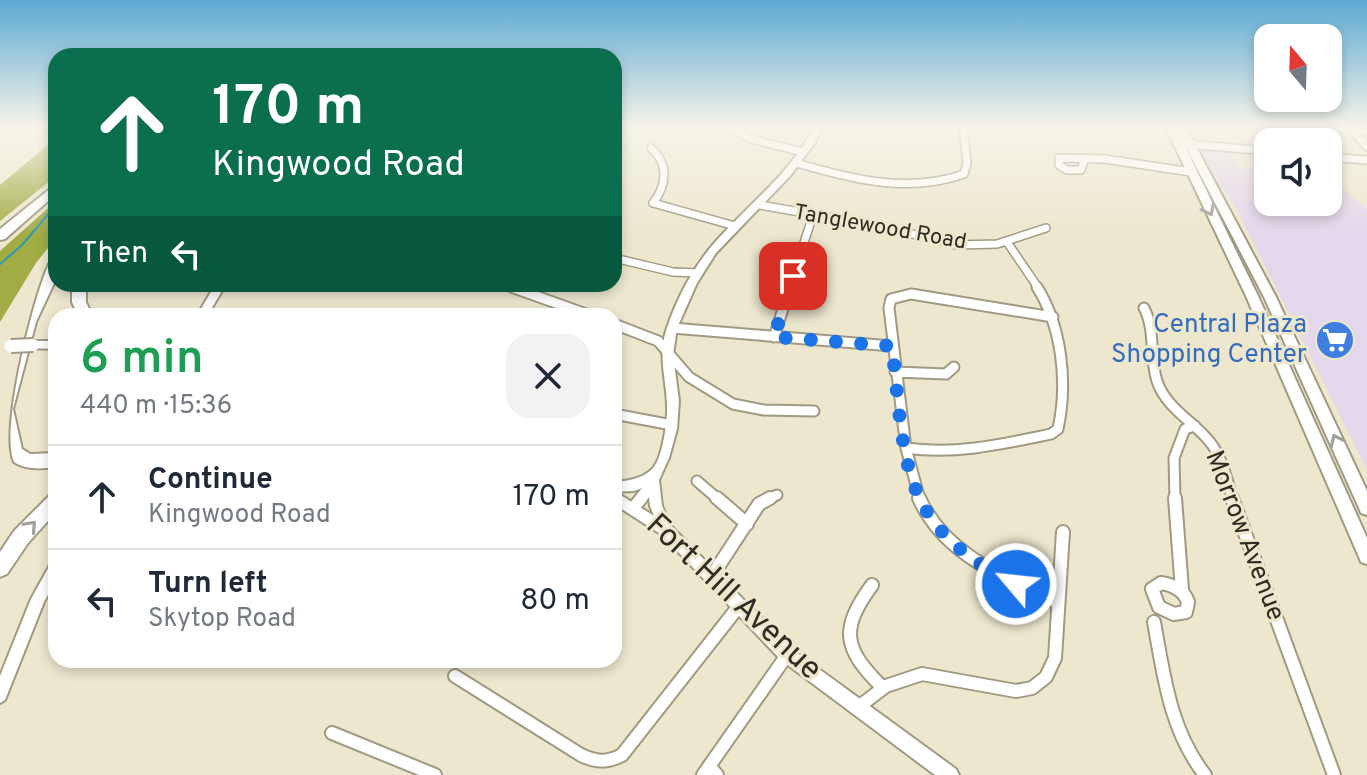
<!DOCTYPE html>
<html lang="en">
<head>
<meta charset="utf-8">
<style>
	:root { --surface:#fff; --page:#f2f2f3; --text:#1f2937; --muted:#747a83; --line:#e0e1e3 }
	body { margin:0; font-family:Overpass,sans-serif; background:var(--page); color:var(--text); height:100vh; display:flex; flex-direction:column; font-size:30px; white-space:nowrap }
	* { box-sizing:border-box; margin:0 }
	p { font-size:26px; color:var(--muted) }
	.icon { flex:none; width:44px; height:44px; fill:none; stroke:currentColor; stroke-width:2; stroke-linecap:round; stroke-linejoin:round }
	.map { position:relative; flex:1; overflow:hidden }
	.side { position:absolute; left:48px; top:308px; width:574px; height:360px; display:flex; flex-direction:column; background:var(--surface); border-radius:24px; box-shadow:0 4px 12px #0003 }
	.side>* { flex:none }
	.hud { position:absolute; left:48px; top:48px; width:574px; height:244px; border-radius:24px; box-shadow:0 4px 12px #0003; background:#0b6e4f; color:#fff; overflow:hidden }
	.needle { width:52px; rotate:341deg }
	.fabs { position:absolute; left:1254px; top:24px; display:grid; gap:16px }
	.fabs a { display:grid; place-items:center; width:88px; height:88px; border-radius:16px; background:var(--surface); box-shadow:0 4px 12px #0003; font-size:40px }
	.pin { position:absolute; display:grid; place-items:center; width:68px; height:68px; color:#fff; margin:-34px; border-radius:16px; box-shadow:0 4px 12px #0006 }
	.me { position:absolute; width:88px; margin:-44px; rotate:298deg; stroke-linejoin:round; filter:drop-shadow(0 0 6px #0008) }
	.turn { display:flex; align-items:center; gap:28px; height:168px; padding:0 32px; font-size:36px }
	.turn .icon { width:104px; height:104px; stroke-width:2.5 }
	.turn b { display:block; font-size:56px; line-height:68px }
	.then { display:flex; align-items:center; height:76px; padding:0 32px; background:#0003; gap:16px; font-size:30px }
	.round { display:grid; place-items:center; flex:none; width:84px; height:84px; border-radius:24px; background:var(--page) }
	.overview { display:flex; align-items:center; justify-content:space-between; height:136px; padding:0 32px }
	h1 { font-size:48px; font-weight:600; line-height:60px; color:#1e9e55 }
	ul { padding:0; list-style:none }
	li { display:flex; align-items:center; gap:24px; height:104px; padding:0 32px; border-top:2px solid var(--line) }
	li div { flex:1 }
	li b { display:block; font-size:30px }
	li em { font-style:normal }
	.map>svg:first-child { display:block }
</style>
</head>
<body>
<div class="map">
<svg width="1367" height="775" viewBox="0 0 1367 775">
	<rect width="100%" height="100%" fill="#ede7ce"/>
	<path fill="#e3d7eb" d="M 1197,148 L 1228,150 L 1239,168 L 1268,170 L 1268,202 L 1328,202 L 1328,174 L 1367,210 L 1367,469 L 1237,210 Z"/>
	<path fill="#a2ac45" d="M 56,138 L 56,176 L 0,221 L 0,185 Z
		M 56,201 L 56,238 L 36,263 L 0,322 L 0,251 Z"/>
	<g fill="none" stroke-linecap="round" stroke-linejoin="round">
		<path stroke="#2998b3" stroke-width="2" d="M 0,264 L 22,245 L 56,205"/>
		<defs>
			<path id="minor-far2" d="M 728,126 L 751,139 L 803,152
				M 1305,126 L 1367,131
				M 1350,128 L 1367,147
				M 1186,144 L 1268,151
				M 651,148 C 669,164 667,185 653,203 L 735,226
				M 1328,157 L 1367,160
				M 1085,158 L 1081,170 L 1067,170 L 1059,165 L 1059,158 L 1105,159 L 1191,172
				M 796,163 C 852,179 907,194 964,174 L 967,163 L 963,126
				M 760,205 L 880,226 L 956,245 L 997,244 L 1046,228
				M 1007,242 L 1039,289
				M 614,258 L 673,272 L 699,273
				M 502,284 L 516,289
				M 218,289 L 221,284
				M 789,289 L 813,215"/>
			<path id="minor-far1" d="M 511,287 L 592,316
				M 1144,308 C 1156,331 1149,357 1157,381 C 1165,407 1194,422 1210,442 C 1223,458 1227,481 1233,500
				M 202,316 L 219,287
				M 614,324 L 658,341 L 689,377 L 733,404 L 764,410 L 814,411
				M 672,328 L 892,346
				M 774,337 L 790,287
				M 895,372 L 946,374 L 954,367
				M 614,414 L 672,425
				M 906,448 C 956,455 1003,444 1051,434 L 1058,429 C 1068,383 1062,327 1037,287
				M 697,481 L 719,500
				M 766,500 L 777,495
				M 920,500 L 906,448 L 889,308 L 891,299 L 911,294 L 1053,317
				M 1175,500 L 1174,458 L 1185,429 L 1195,426"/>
			<path id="minor" d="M 717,498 L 747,524
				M 919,498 C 945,556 1004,576 1057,602
				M 1175,498 L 1182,590
				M 1232,498 L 1334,775
				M 712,576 L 759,504 L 770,498
				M 1161,583 C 1174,585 1184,590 1188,602 L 1186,612 L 1174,614 L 1159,607 L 1152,589 Z
				M 872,585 C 840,629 843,648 881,686
				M 1154,622 C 1164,677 1170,730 1205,775
				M 455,676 L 581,755 C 596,762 607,763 622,755 L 739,606
				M 857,708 L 886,686 L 922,674 L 1016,691 L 1032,688 L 1046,677 L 1055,658 L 1063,532
				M 332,733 L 435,775
				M 709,766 L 717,775
				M 703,775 L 787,655"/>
			<path id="tertiary" d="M 815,126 L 823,126 L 814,144 L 790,176 L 716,253 L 697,283 L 677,328 L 673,355 L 679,401 L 677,429 L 669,458 L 659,480 L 662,506 L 673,531 L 672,535 L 667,537 L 662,535 L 650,506 L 649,497 C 644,504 638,514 629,511 L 627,507 L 642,488 L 634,491 L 614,492 L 614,482 C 627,481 643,479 653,468 C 663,457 668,418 667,404 C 666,379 658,355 666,331 C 676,299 694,266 716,241 C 751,202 790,174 815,126 Z
				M 56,561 L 56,580 L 44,602 L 5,700 L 0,703 L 0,676 L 31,599 L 51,563 Z"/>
			<path id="secondary" d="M 33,341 L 56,341 L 56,349 L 29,348 L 27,345 Z
				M 614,491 L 672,527 L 793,650 L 956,769 L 959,775 L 935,775 L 781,660 L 662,535 L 614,504 Z"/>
			<path id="primary" d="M 1165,126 L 1175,126 L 1258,296 L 1367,538 L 1367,564 L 1361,562 L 1359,557 L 1246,296 Z
				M 1182,127 L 1187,130 L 1276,297 L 1367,491 L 1367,515 L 1361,513 L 1359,508 L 1264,297 L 1177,130 Z"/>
			<path id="motorway" d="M 56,184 L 56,194 L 5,239 L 0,240 L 0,229 Z
				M 56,260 L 56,279 L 36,322 L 13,409 L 22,449 L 30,454 L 56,453 L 56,467 C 42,469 26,470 14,462 C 0,432 32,300 49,264 Z
				M 72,284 L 86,284 L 86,302 L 92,316 L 78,316 L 72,302 Z
				M 56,492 L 56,512 L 28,543 L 7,574 L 0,577 L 0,552 L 14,531 L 50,495 Z"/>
		</defs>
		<use href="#minor-far2" stroke="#a09a83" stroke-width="10"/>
		<use href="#minor-far1" stroke="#a09a83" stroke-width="13"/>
		<use href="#minor" stroke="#a09a83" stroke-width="16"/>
		<use href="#tertiary" stroke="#a09a83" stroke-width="4"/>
		<use href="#secondary" stroke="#a09a83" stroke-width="4"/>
		<use href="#primary" stroke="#a09a83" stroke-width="4"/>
		<use href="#motorway" stroke="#a09a83" stroke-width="4"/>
		<use href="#minor-far2" stroke="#fff" stroke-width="7"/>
		<use href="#minor-far1" stroke="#fff" stroke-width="9"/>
		<use href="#minor" stroke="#fff" stroke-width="12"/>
		<use href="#tertiary" fill="#fff" fill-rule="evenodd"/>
		<use href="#secondary" fill="#fff" fill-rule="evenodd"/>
		<use href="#primary" fill="#fff" fill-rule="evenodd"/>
		<use href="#motorway" fill="#fff" fill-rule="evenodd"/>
		<defs>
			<path id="secondary-bridge" d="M 11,346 L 33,345"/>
		</defs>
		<use href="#secondary-bridge" stroke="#a09a83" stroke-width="16" stroke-linecap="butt"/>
		<use href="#secondary-bridge" stroke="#fff" stroke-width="12"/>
	</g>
	<defs><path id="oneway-chevron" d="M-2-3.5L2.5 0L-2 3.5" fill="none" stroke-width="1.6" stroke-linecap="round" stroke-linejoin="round" transform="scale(2)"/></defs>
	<g stroke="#a1a09c">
		<use href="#oneway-chevron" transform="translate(1209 210) rotate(63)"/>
		<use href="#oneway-chevron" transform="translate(1336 440) rotate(-115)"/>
		<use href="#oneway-chevron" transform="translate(31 526) rotate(-48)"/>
	</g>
	<linearGradient id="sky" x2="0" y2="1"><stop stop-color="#5ba9d3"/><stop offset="0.54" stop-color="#f7f4e9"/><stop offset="1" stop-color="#f7f4e9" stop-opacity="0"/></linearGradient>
	<rect width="1367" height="235" fill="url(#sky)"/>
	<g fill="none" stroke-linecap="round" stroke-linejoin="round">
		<path stroke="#1a73e8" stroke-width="14" stroke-dasharray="0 25.2" d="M 793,276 L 774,337 L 892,346 C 906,464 898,526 1016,584"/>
	</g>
	<defs>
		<symbol id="supermarket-disc" viewBox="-11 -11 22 22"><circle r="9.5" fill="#3f7fe0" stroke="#ede7ce"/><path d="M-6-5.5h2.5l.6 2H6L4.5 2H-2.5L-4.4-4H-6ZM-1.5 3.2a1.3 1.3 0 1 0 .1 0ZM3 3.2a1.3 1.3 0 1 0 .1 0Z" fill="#fff"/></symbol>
	</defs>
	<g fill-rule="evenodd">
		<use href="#supermarket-disc" x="1313" y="318" width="44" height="44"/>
	</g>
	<g text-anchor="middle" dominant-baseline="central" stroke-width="6" stroke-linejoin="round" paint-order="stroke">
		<g font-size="22" fill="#2f2c23" stroke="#ede7ce">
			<text transform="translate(880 228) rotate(10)">Tanglewood Road</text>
		</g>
		<g font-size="26" fill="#366cbe" stroke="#ede7ce" text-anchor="end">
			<text x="1307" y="325">Central Plaza<tspan x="1307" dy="30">Shopping Center</tspan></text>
		</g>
		<g font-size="26" fill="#2f2c23" stroke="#ede7ce">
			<text transform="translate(1244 536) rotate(69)">Morrow Avenue</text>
		</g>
		<g font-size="32" fill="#2f2c23" stroke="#ede7ce">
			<text transform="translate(733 598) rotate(43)">Fort Hill Avenue</text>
		</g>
	</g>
</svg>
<div class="fabs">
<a><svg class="needle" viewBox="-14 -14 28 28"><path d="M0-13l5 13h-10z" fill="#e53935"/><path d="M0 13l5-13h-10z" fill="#747a83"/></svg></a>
<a><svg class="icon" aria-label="sound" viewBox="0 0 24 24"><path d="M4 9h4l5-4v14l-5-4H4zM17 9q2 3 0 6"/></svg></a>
</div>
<div class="pin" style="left:793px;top:276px;background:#d93025"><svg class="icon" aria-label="arrive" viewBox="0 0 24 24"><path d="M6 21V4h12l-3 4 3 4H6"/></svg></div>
<svg class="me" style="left:1016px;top:584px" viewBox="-20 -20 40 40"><circle r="17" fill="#1a73e8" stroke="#fff" stroke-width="3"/><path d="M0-11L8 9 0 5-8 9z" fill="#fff"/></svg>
<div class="hud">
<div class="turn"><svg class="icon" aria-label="ahead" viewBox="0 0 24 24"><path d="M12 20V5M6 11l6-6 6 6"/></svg><div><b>170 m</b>Kingwood Road</div></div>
<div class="then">Then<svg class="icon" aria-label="left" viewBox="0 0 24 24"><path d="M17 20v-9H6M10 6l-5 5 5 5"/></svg></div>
</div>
<section class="side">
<div class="overview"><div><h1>6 min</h1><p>440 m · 15:36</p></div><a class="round"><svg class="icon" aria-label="close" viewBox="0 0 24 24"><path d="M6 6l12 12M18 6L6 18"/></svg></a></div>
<ul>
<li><svg class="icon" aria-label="ahead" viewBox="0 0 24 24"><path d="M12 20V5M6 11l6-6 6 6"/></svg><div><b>Continue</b><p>Kingwood Road</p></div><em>170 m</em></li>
<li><svg class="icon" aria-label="left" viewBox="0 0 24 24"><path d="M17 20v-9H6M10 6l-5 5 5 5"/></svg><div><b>Turn left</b><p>Skytop Road</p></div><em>80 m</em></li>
</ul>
</section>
</div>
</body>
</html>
